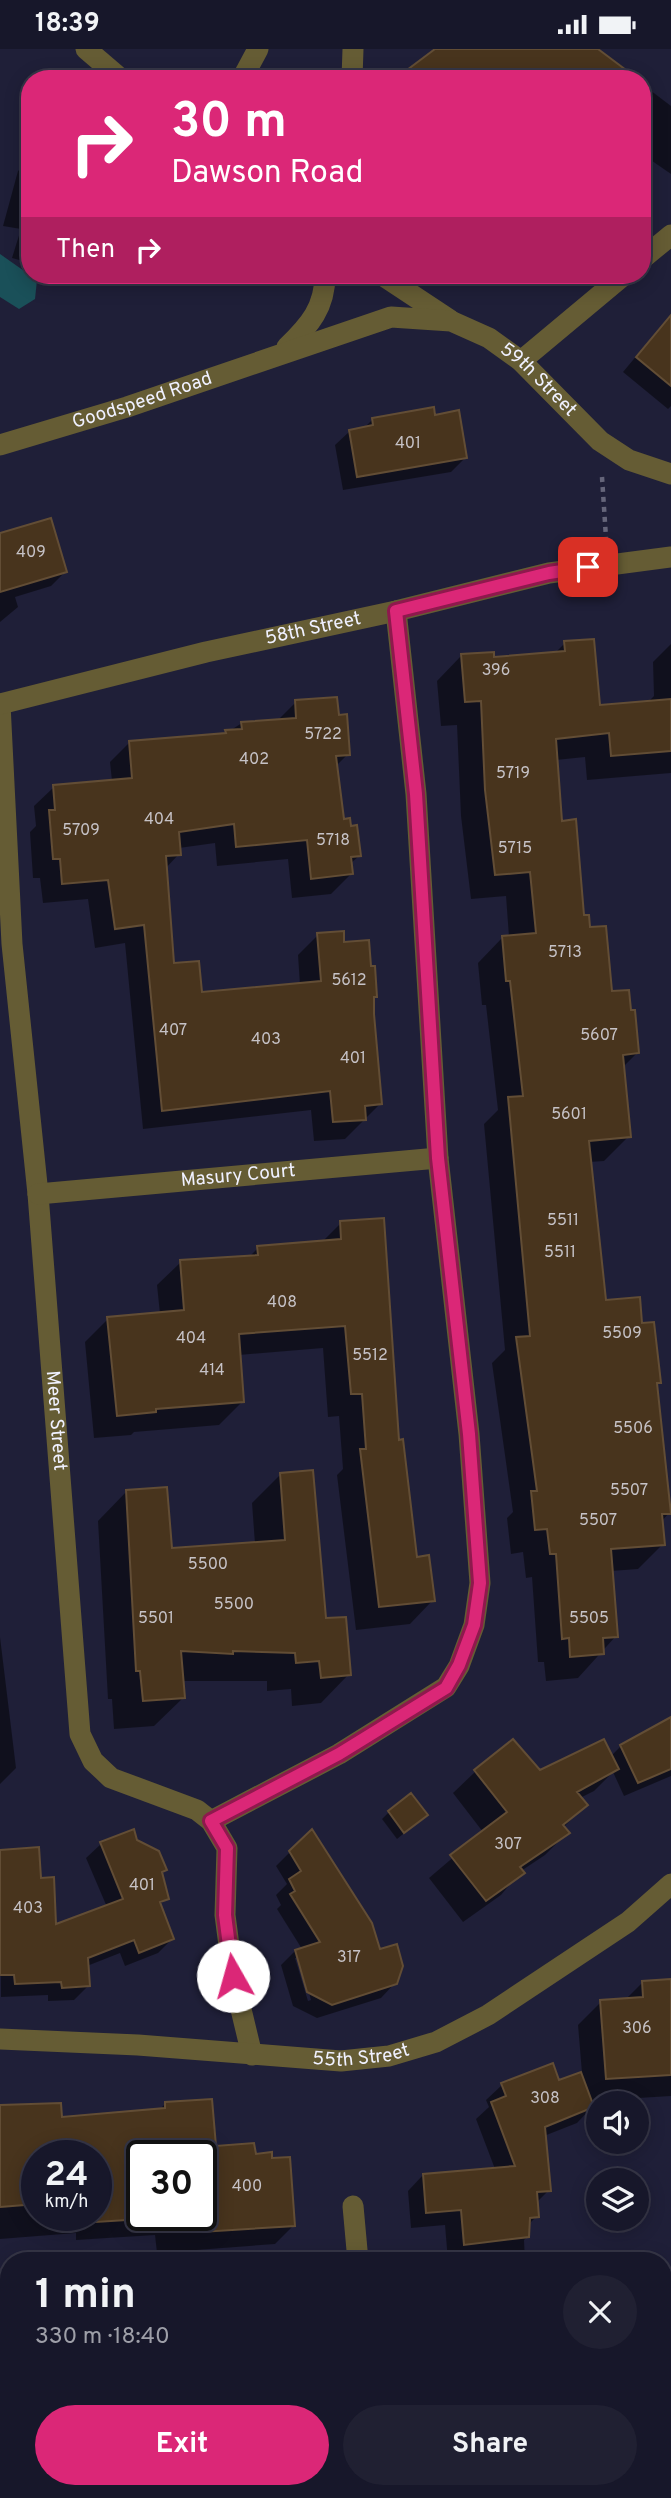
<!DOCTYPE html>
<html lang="en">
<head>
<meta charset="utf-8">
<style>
	:root { --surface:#17172a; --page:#202032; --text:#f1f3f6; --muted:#9e9fa8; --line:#363647; --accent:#db2777 }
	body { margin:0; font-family:Overpass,sans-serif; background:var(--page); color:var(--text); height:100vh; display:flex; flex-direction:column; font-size:26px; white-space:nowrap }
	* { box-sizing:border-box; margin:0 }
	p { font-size:23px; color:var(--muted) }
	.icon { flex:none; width:38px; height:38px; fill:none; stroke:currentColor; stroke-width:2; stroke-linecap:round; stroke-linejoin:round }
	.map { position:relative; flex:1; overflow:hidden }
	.details { position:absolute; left:0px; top:2203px; width:672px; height:247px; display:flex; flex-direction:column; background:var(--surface); border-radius:28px 28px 0 0; box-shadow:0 4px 18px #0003,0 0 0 2px var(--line) }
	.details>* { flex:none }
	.banner { position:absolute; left:21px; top:21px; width:630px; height:214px; border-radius:28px; box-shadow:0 4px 18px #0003,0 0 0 2px var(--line); background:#db2777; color:#fff; overflow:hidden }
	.tools { position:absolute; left:586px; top:2042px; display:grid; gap:14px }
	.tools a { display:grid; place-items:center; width:63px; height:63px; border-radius:50%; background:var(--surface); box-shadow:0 4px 18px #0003,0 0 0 2px var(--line); font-size:35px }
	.speed { position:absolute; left:21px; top:2091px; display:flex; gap:14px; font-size:35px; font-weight:700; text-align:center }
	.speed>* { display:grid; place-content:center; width:91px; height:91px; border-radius:50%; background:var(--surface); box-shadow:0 4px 18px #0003,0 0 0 2px var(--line); line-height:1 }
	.speed small { font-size:18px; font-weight:400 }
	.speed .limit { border:4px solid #111; border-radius:10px; background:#fff; color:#111 }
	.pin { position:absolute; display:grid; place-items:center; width:60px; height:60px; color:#fff; margin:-30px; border-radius:14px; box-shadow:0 4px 10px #0006 }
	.me { position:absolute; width:77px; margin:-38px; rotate:353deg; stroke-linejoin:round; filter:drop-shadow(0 0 5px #0008) }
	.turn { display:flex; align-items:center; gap:24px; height:147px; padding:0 35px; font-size:32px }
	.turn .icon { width:91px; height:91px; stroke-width:2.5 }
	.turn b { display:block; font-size:49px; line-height:60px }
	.then { display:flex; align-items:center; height:66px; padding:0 35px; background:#0003; gap:14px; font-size:26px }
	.round { display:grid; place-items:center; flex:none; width:74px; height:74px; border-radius:37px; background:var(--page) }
	.summary { display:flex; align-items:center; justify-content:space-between; height:119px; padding:0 35px }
	h1 { font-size:42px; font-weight:700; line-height:52px }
	.cta { display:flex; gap:14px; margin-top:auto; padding:14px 35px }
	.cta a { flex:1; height:80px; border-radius:42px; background:var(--accent); color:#fff; font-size:28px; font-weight:700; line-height:80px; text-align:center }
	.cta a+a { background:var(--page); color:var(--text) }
	.status { display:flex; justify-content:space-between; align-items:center; height:49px; padding:0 35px; background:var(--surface); direction:ltr }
	.status svg { height:19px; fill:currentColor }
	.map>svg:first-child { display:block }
</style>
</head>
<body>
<div class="status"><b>18:39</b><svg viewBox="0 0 49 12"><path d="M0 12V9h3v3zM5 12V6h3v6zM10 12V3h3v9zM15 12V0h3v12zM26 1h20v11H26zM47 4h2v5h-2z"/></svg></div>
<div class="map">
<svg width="671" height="2449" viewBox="0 0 671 2449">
	<rect width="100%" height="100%" fill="#1f1f38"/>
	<path fill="#1a5059" d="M 0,205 L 37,231 L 35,250 L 19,260 L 0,248 Z"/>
	<path fill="#0007" fill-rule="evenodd" d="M 642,35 L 671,57 L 671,125 L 642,105 Z
		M 30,111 L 30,214 L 12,209 L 21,180 L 3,177 L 18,122 Z
		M 671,287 L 671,357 L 668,360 L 623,323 L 648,293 Z
		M 433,368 L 465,409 L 451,423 L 343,441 L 335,396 L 350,382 L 363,380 L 372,371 Z
		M 0,486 L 65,523 L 51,537 L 15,548 L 18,558 L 0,573 Z
		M 565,594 L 598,658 L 647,654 L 654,647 L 653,613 L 671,595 L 671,724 L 587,731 L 585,708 L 556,711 L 561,774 L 582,868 L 637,1004 L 622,1019 L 629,1087 L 604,1112 L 589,1113 L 604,1253 L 641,1276 L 659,1333 L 655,1337 L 669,1464 L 661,1473 L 663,1495 L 638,1520 L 611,1522 L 616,1587 L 578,1629 L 546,1632 L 544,1613 L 538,1613 L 532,1528 L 526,1529 L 523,1503 L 511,1505 L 507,1469 L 513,1463 L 492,1314 L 505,1301 L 484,1075 L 498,1061 L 486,956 L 482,956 L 478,914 L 502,889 L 509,888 L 506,847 L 471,850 L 461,767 L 457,676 L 441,677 L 437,632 L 461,607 L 492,610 L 554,605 Z
		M 296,653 L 337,668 L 348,705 L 336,717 L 343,772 L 359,807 L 350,815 L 351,825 L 331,845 L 292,849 L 288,810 L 217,817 L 215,794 L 179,799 L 179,805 L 165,820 L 173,916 L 200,945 L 300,936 L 298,906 L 318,886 L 343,894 L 375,947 L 373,950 L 380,1055 L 345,1090 L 314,1092 L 311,1061 L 143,1080 L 125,894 L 95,899 L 88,850 L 43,854 L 40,829 L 33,829 L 30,783 L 36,777 L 34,757 L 54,738 L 112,732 L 110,713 L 130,693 L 223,686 L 242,674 L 277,672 Z
		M 341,1174 L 398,1393 L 416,1510 L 433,1551 L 410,1575 L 356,1581 L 337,1426 L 343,1420 L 339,1367 L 328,1368 L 323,1299 L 239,1306 L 243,1352 L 219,1376 L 134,1383 L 131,1386 L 94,1389 L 85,1293 L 108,1270 L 160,1265 L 157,1236 L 181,1213 L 249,1208 L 258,1199 L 321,1194 Z
		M 281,1425 L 325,1571 L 349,1625 L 321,1654 L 292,1657 L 291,1640 L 267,1642 L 267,1632 L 182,1632 L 183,1649 L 154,1677 L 114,1680 L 112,1650 L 108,1650 L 98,1472 L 126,1443 L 170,1501 L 255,1495 L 252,1454 Z
		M 0,1588 L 16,1719 L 0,1735 Z
		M 671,1670 L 671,1727 L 624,1747 L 613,1723 L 594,1742 L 580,1749 L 585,1756 L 563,1779 L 567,1784 L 545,1806 L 521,1822 L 501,1846 L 463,1873 L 429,1829 L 483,1783 L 453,1744 L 476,1722 L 540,1723 L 611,1707 L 621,1697 Z
		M 389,1763 L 419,1772 L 397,1790 L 382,1770 Z
		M 132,1783 L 136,1792 L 164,1821 L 161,1825 L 167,1849 L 159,1856 L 172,1890 L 158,1904 L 125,1917 L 120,1904 L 87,1917 L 88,1937 L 74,1951 L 48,1952 L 48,1946 L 1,1948 L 0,1802 L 40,1831 L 54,1878 L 107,1858 L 86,1809 L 101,1795 Z
		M 290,1803 L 379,1902 L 395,1934 L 381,1949 L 317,1969 L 293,1957 L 281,1916 L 295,1902 L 302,1900 L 277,1860 L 281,1856 L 276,1846 L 287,1835 L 276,1817 ZM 295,1909 L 299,1909 L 311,1951 L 308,1952 Z
		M 671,1931 L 671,2047 L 590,2052 L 592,2058 L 577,2074 L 544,2087 L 549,2141 L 536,2154 L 537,2167 L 528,2176 L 527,2188 L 524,2191 L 525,2212 L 448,2212 L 445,2176 L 411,2179 L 408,2142 L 423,2126 L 495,2120 L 476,2070 L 489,2058 L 486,2051 L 502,2036 L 558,2033 L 582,2024 L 578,1976 L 601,1953 L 625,1951 L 642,1934 Z
		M 165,2055 L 214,2099 L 254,2107 L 294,2176 L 275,2195 L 157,2204 L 155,2186 L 76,2191 L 76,2184 L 0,2190 L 0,2061 L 60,2069 L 159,2061 ZM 37,2107 L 96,2107 L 96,2166 L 37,2166 ZM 142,2107 L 201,2107 L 201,2166 L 142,2166 Z
		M 9,2279 L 9,2379 L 0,2387 L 0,2289 L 5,2288 Z
		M 443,2441 L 548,2441 L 549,2449 L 444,2449 Z"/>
	<path fill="#48341d" stroke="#624d35" stroke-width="2" d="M 435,0 L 598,0 L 638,30 L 395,30 Z
		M 671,266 L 671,337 L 636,308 Z
		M 434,358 L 435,366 L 459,361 L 467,409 L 357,428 L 349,381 L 373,376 L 372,369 Z
		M 51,469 L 67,523 L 0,543 L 0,484 Z
		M 594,590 L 600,656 L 671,650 L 671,702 L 611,707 L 609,684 L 556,690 L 562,772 L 576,770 L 584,866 L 589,866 L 590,878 L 606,877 L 612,942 L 629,941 L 631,961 L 635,961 L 639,1004 L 623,1006 L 631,1088 L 589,1092 L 606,1251 L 640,1248 L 642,1274 L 654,1273 L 661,1334 L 657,1334 L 671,1465 L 662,1465 L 665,1496 L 611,1500 L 618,1588 L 603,1589 L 604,1605 L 570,1608 L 569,1589 L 562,1590 L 556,1505 L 550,1505 L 547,1480 L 535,1481 L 531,1442 L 537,1442 L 516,1288 L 530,1287 L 508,1048 L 523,1047 L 510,932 L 506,932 L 502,887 L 536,884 L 530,823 L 495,826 L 485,741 L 481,652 L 465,653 L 461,605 L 494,603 L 494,608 L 565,602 L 564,592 Z
		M 337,648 L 339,666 L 347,665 L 350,706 L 336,707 L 344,770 L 350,769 L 351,777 L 357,776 L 361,807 L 351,808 L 353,825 L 311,830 L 307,791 L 236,798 L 234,775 L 179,783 L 181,806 L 166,807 L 174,914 L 199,912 L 202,943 L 321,932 L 317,884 L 344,882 L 344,893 L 369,891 L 371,917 L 375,917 L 377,948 L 374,948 L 374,965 L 382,1055 L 365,1057 L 366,1071 L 333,1073 L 330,1042 L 162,1062 L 144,876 L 115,880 L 108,831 L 62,835 L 60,810 L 53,810 L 49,761 L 55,761 L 53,736 L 132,729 L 129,692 L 226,684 L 225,681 L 242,680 L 241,673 L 296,669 L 295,651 Z
		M 384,1169 L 399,1391 L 403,1390 L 417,1508 L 429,1506 L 435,1552 L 379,1558 L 360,1400 L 366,1400 L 362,1345 L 351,1345 L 345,1277 L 239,1285 L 244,1353 L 156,1360 L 156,1363 L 117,1367 L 107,1268 L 184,1261 L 180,1211 L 258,1206 L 257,1197 L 341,1190 L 340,1172 Z
		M 313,1421 L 326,1569 L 346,1568 L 351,1626 L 321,1629 L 319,1612 L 296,1614 L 295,1604 L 233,1602 L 233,1605 L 181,1602 L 185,1649 L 143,1652 L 140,1622 L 136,1622 L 126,1441 L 167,1438 L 172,1499 L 285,1491 L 280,1424 Z
		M 671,1668 L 671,1720 L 638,1734 L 620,1696 Z
		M 513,1690 L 540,1721 L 604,1690 L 619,1720 L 577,1743 L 588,1756 L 563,1776 L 570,1784 L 520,1818 L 525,1824 L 486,1852 L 450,1806 L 507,1763 L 474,1721 Z
		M 411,1744 L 428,1766 L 404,1784 L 388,1762 Z
		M 134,1780 L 137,1791 L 159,1802 L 167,1821 L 162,1823 L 169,1850 L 160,1853 L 174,1890 L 139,1904 L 134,1891 L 88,1909 L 90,1937 L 62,1939 L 61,1933 L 15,1935 L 14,1926 L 0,1926 L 0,1801 L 39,1798 L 41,1829 L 54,1828 L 56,1875 L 123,1850 L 100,1793 Z
		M 312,1780 L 372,1874 L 380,1900 L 397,1895 L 403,1917 L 397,1935 L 332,1956 L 307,1943 L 295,1901 L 320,1893 L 290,1845 L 295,1842 L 289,1830 L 301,1822 L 289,1802 Z
		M 671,1930 L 671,2026 L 606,2030 L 600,1951 L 643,1948 L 642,1932 Z
		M 553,2014 L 559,2031 L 581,2023 L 594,2058 L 545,2078 L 551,2142 L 537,2143 L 539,2168 L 530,2169 L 529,2188 L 464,2196 L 461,2161 L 426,2164 L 423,2125 L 515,2117 L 491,2053 L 506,2047 L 501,2034 Z
		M 212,2050 L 216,2097 L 254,2094 L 256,2105 L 272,2103 L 272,2109 L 290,2108 L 295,2177 L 201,2183 L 201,2107 L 142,2107 L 142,2170 L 96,2173 L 96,2107 L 37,2107 L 37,2155 L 0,2158 L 0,2056 L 61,2054 L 62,2068 L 165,2059 L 165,2053 Z"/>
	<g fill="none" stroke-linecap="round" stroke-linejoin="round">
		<path stroke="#65657a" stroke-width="4.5" stroke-dasharray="5 5" stroke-linecap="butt" d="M 602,428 L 606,489"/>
		<g stroke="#655c34" stroke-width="21">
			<path d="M 86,0 L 121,30"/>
			<path d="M 242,30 L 258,0"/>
			<path d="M 352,30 L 353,0"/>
			<path d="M 642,210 L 671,186"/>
			<path d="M 382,226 L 450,271"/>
			<path d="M 287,298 C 310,276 325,258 325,226"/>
			<path d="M 521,312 L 624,226"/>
			<path id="s1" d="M 0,396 L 127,358 L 391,268 L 451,272 L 489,289 L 521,312 L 600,392 L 629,411 L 671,425"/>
			<path id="s2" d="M 0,655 L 12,895 L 38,1145 L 80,1685 L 93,1712 L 111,1729 L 197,1761 L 211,1772 L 227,1799 L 225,1866 L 233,1927 L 252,2006"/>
			<path id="s3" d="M 0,655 L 206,603 L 396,562 L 549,524 L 671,508"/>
			<path id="s4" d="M 38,1145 L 438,1109"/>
			<path d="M 211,1772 L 339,1705 L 446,1638 L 459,1617 L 474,1576 L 480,1534 L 469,1385 L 438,1109 L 416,745 L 396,562"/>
			<path id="s5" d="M 0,1990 L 138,1996 L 341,2012 L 389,2007 L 436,1993 L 488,1966 L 628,1873 L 671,1835"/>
			<path d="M 353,2157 L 358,2212"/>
			<path d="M 0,2417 L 9,2416"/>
			<path d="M 381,2441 L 382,2449"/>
		</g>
	</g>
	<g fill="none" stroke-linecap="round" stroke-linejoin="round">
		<defs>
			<path id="route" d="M 233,1927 L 225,1866 L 227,1799 L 211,1772 L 339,1705 L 446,1639 L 459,1616 L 474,1576 L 480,1534 L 469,1385 L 438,1109 L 416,745 L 396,562 L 549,524 L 588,518"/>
		</defs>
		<use href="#route" stroke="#8e194d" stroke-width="18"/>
		<use href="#route" stroke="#db2777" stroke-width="12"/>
	</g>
	<g text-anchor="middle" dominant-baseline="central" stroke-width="7" stroke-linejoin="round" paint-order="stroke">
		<g font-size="16" fill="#c6c2c6">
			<text x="408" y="395">401</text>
			<text x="31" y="504">409</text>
			<text x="496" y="622">396</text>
			<text x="323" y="686">5722</text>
			<text x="254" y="711">402</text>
			<text x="513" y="725">5719</text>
			<text x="159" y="771">404</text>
			<text x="81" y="782">5709</text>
			<text x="333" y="792">5718</text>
			<text x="515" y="800">5715</text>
			<text x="565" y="904">5713</text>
			<text x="349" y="932">5612</text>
			<text x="173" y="982">407</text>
			<text x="599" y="987">5607</text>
			<text x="266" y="991">403</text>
			<text x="353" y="1010">401</text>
			<text x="569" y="1066">5601</text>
			<text x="563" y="1172">5511</text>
			<text x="560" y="1204">5511</text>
			<text x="282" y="1254">408</text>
			<text x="622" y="1285">5509</text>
			<text x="191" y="1290">404</text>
			<text x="370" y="1307">5512</text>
			<text x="212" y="1322">414</text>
			<text x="633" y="1380">5506</text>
			<text x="629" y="1442">5507</text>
			<text x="598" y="1472">5507</text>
			<text x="208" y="1516">5500</text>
			<text x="234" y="1556">5500</text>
			<text x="156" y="1570">5501</text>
			<text x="589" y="1570">5505</text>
			<text x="508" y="1796">307</text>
			<text x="142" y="1837">401</text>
			<text x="28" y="1860">403</text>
			<text x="349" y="1909">317</text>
			<text x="637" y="1980">306</text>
			<text x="545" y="2050">308</text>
			<text x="247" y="2138">400</text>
		</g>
		<g font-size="19" fill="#f0f1ff" stroke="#0a0b15">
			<text stroke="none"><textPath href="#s1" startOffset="578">59th Street</textPath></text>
			<text stroke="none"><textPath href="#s1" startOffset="149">Goodspeed Road</textPath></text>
			<text stroke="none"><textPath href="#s3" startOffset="322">58th Street</textPath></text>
			<text stroke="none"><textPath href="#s4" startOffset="201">Masury Court</textPath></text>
			<text stroke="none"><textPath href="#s2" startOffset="719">Meer Street</textPath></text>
			<text stroke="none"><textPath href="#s5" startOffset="362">55th Street</textPath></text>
		</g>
	</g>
</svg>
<div class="tools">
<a><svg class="icon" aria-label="sound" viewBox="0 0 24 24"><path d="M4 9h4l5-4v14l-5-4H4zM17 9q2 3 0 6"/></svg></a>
<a><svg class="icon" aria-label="layers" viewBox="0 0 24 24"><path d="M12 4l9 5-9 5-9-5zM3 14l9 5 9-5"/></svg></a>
</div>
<div class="speed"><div>24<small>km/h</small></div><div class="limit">30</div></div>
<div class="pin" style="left:588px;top:518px;background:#d93025"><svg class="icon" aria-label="arrive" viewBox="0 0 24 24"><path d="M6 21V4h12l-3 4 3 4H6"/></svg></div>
<svg class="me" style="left:233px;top:1927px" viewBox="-20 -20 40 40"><circle r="19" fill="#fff"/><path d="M0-13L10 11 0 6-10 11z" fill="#db2777"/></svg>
<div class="banner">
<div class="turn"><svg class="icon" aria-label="right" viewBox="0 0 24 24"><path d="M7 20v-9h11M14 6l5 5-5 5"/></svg><div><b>30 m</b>Dawson Road</div></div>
<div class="then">Then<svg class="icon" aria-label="right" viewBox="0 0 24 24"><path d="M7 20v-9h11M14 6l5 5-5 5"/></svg></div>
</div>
<section class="details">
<div class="summary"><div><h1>1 min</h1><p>330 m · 18:40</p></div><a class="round"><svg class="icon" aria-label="close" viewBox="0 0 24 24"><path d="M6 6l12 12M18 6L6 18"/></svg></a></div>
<div class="cta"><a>Exit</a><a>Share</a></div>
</section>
</div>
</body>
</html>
